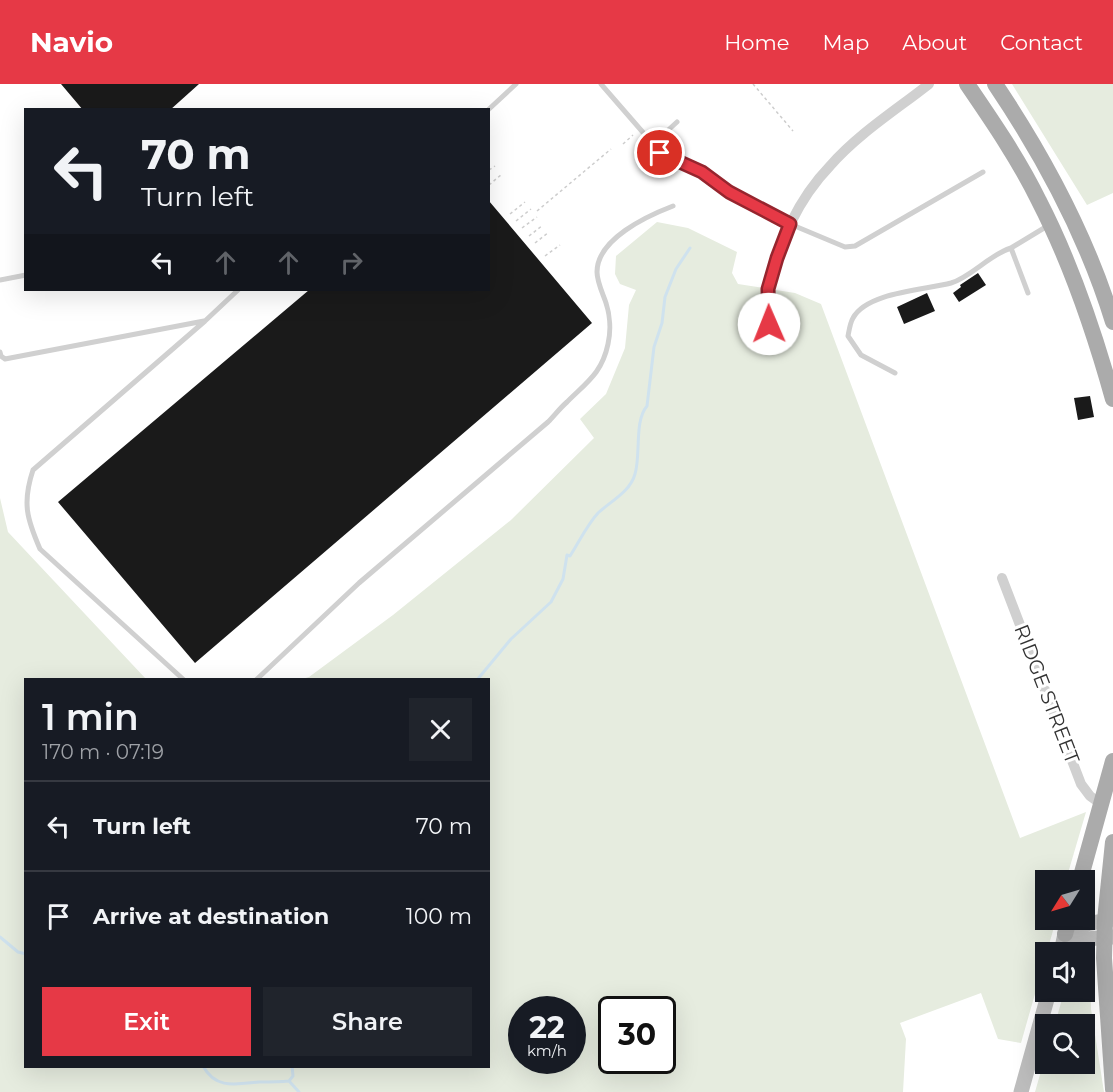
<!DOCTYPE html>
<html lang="en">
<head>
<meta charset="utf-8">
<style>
	:root { --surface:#171b24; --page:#20242c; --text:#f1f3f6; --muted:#9ea1a6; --line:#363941; --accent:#e63946 }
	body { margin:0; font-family:Montserrat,sans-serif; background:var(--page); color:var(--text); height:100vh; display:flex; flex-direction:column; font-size:22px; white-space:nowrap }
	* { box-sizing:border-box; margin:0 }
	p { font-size:20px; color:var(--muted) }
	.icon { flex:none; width:33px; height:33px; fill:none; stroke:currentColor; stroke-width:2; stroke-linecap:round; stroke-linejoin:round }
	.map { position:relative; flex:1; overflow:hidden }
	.side { position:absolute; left:24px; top:594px; width:466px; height:390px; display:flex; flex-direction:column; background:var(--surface); border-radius:0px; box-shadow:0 6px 24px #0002 }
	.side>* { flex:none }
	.banner { position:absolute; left:24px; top:24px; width:466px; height:183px; border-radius:0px; box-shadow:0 6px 24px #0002; background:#171b24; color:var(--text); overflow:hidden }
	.needle { width:39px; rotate:233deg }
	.tools { position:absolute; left:1035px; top:786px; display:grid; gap:12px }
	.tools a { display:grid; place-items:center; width:60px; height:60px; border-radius:0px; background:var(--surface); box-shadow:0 6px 24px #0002; font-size:30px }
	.speed { position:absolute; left:508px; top:912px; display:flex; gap:12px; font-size:30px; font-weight:700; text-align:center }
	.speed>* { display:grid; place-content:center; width:78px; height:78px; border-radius:50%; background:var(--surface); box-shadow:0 6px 24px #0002; line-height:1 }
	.speed small { font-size:15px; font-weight:400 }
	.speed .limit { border:3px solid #111; border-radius:9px; background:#fff; color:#111 }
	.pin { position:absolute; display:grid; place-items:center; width:51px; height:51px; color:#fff; margin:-26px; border:3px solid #fff; border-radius:50%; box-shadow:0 2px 6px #0007 }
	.me { position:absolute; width:66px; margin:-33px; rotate:359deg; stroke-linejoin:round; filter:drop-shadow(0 0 4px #0008) }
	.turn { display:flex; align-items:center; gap:21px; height:126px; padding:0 18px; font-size:27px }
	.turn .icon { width:78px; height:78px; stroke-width:2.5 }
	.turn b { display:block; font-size:42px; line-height:51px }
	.lanes { display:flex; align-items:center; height:57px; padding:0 18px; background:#0003; justify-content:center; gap:30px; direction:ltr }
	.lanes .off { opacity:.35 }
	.round { display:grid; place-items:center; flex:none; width:63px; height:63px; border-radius:0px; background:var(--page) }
	.summary { display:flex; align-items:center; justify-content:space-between; height:102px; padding:0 18px }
	h1 { font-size:36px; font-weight:600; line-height:45px }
	.action { display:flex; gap:12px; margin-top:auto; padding:12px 18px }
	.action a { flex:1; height:69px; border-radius:0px; background:var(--accent); color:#fff; font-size:24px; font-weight:600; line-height:69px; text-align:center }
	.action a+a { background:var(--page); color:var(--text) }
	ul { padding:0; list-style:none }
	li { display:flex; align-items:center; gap:18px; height:90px; padding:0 18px; border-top:2px solid var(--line) }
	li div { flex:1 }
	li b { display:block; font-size:22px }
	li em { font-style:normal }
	header { display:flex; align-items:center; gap:36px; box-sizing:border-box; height:84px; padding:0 30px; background:var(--accent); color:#fff }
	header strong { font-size:28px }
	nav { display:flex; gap:33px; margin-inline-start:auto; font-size:21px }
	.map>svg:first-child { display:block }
</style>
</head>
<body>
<header>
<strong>Navio</strong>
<nav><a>Home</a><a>Map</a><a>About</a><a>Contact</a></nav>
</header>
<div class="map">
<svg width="1113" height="1008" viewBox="0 0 1113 1008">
	<rect width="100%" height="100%" fill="#fff"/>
	<path fill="#e6ecdf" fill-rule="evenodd" d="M 1012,0 L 1113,0 L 1113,109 L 1087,121 Z
		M 657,138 L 688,144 L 737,168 L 732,189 L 738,200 L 795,209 L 821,220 L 1020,754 L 1086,728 L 1066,796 L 1046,796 L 1046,836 L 1056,836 L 1021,959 L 998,955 L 981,909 L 900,939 L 906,955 L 903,1008 L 0,1008 L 0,414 L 8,448 L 146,595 L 26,596 L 26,982 L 489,982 L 489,596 L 302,595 L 309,593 L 393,531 L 511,436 L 594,354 L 580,335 L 606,310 L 625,264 L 629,221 L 636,206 L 620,200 L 615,190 L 616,172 ZM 522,926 L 573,926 L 573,976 L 522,976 ZM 612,926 L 663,926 L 663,976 L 612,976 Z
		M 1076,866 L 1086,867 L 1090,880 L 1091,925 L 1104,1008 L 1035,1008 L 1045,973 L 1046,980 L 1084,980 L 1084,940 L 1055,940 L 1064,908 L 1084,908 L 1084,868 L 1075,868 Z"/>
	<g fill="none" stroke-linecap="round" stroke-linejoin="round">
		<path stroke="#cfe2ee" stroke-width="3" d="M 477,596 L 511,555 L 551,518 L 563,495 L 567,471 L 570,472 C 579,458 587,441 598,429 C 611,417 630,408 635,390 C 641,371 634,337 647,322 L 654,263 L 662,239 L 665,213 L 676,185 L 690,164
			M 0,853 L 18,868 L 26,870
			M 203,982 C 216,1006 237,1000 259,998 C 269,998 279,998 289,997
			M 289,997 L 293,992 L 292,982
			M 289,997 L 299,1008"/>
	</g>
	<path fill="#1a1a1a" d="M 61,0 L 199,0 L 170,26 L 83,26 Z
		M 489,117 L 592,239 L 195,579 L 58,418 L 309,206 L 489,206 Z
		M 978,189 L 986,201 L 959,218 L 953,209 L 961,203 L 960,201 Z
		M 927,209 L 935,227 L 904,240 L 897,223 Z
		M 1090,312 L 1094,333 L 1078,336 L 1074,314 Z"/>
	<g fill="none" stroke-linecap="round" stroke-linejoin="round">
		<path stroke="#cdcdcd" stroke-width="1.5" stroke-dasharray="3 3" stroke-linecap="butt" d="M 753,0 L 793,47
			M 623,60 L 633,51
			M 489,75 L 489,76
			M 489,86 L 495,82
			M 489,101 L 502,90
			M 537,127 L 611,65
			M 510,130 L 525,118
			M 516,137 L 531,125
			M 522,144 L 537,133
			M 529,152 L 543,141
			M 535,159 L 549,148
			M 545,172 L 560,161"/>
		<path stroke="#d0d0d0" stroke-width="5" d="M 601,0 L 660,68 L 702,88 L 729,108 L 790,140 L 845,163 L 855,162 L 983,88
			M 488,26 L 516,0
			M 653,60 L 677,38
			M 0,196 L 26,191
			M 1028,209 L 1011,164 L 1049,141
			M 0,268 L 1,272 L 5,275 L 204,237
			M 895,289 L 861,271 L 848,252 C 849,247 850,239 853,234 C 867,208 925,206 951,199 C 971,193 989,171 1011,164
			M 184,596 L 40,465 C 27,435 22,419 33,386 L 205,237 L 238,206
			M 256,596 L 359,499 L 548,338 C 554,332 560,324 567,318 C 587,298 602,289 608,260 C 611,247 610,231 606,219 C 603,210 597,198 597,188 C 597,155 647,132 673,122"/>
		<path stroke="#d0d0d0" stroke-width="10" d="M 769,240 C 769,228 767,215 769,203 C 778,159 799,114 830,82 C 858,50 896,26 929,0
			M 1002,494 L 1081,700 L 1090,712 L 1101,720"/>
		<path stroke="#bdbdbd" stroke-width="15" d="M 1065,850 L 1085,855 L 1113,853
			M 1061,868 L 1065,850 L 1081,841 L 1113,835
			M 1021,1008 L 1049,908"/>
		<path stroke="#ababab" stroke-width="16" d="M 967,0 C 993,38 1019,76 1039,117 C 1072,181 1094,247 1113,315
			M 995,0 C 1044,73 1087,153 1113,238
			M 1113,758 L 1105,836 L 1104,874 L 1113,1005
			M 1080,796 L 1113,677
			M 1065,850 L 1069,836"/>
	</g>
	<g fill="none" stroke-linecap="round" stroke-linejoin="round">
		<defs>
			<path id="route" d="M 660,69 L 702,88 L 729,108 L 790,140 L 777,174 L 768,205 L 769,240"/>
		</defs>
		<use href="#route" stroke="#96252e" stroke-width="15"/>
		<use href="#route" stroke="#e63946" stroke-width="10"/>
	</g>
	<g text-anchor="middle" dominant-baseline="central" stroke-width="6" stroke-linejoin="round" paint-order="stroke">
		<g font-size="20" fill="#333" stroke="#fff">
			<text transform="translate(1047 610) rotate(69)">RIDGE STREET</text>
		</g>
	</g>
</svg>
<div class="tools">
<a><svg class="needle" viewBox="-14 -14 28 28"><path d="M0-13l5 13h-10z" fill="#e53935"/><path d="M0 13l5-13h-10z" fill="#9ea1a6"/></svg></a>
<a><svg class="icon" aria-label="sound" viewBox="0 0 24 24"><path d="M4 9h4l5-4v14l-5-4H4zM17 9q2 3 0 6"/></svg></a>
<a><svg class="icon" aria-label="search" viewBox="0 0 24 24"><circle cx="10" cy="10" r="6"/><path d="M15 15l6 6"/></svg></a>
</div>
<div class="speed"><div>22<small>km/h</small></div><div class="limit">30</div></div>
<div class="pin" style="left:660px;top:69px;background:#d93025"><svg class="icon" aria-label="arrive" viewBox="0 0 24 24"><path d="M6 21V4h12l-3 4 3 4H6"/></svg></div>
<svg class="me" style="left:769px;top:240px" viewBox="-20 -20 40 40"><circle r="19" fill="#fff"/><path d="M0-13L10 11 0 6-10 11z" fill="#e63946"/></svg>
<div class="banner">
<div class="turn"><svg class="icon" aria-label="left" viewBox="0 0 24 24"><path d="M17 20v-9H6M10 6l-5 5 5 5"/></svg><div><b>70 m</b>Turn left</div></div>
<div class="lanes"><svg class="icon" aria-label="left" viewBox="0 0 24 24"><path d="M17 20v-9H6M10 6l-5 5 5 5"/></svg><svg class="icon off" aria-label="ahead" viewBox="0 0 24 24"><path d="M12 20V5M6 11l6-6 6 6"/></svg><svg class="icon off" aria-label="ahead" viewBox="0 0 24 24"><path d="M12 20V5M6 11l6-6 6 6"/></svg><svg class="icon off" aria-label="right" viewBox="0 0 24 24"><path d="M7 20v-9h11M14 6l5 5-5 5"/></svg></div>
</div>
<section class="side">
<div class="summary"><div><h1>1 min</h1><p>170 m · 07:19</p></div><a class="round"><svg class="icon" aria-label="close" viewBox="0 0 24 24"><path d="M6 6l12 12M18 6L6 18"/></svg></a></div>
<ul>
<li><svg class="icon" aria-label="left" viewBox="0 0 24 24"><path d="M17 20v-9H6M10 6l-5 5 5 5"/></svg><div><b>Turn left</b></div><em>70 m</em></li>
<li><svg class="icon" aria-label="arrive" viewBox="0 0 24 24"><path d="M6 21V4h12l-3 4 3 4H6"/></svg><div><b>Arrive at destination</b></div><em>100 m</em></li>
</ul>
<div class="action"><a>Exit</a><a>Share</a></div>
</section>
</div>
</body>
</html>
